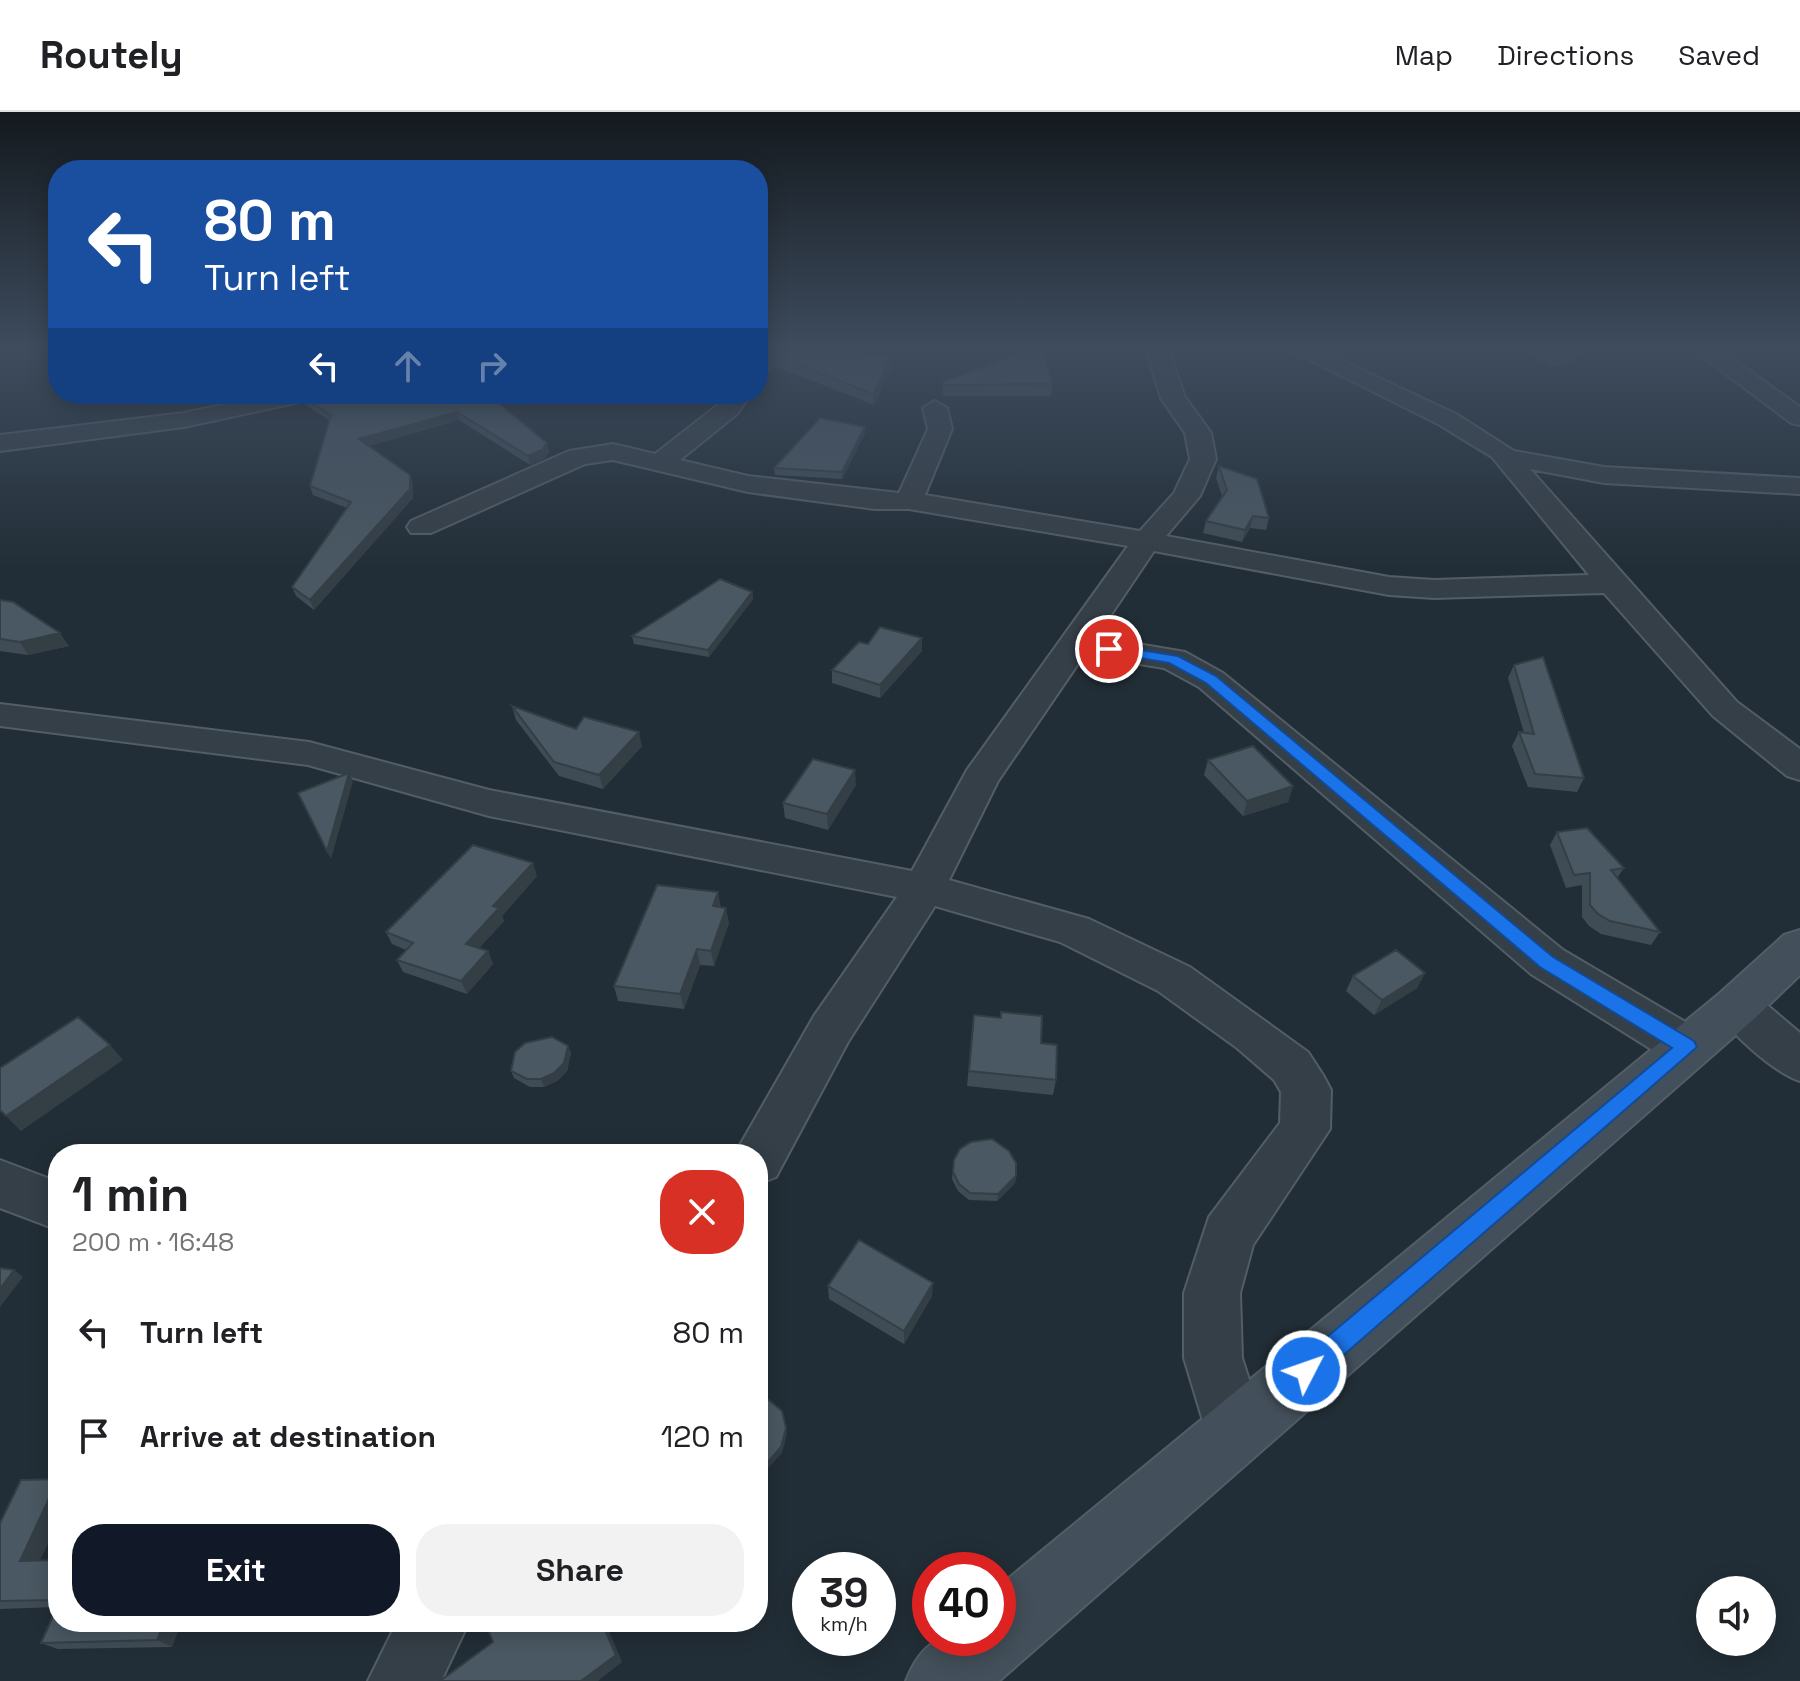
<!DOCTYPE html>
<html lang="en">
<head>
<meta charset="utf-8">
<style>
	:root { --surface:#fff; --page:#f2f2f2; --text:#202124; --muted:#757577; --line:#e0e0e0; --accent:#111827 }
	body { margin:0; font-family:"Space Grotesk",sans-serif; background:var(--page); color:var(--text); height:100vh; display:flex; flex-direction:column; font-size:30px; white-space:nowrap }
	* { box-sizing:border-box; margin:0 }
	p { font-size:26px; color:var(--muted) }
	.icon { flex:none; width:44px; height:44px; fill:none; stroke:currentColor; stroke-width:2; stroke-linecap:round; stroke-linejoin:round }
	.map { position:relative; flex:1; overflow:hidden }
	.details { position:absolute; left:48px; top:1032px; width:720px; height:488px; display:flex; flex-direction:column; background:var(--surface); border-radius:32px; box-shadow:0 4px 20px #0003 }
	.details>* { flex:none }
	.hud { position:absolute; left:48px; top:48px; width:720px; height:244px; border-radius:32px; box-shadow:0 4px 20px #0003; background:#1a4fa0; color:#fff; overflow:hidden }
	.controls { position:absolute; left:1696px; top:1464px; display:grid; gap:16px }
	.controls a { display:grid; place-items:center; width:80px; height:80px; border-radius:50%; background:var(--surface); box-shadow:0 4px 20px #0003; font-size:40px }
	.speed { position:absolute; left:792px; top:1440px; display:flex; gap:16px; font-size:40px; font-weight:700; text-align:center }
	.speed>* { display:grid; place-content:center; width:104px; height:104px; border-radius:50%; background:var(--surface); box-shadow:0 4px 20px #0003; line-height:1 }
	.speed small { font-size:20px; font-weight:400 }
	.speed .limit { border:12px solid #d22; background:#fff; color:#111 }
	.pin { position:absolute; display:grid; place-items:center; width:68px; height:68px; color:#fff; margin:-34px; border:4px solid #fff; border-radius:50%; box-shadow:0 2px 8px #0007 }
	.me { position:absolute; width:88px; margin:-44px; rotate:49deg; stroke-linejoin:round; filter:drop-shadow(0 0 6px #0008) }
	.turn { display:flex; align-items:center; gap:28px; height:168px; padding:0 24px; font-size:36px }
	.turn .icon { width:104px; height:104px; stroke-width:2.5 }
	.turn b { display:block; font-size:56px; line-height:68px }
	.lanes { display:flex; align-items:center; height:76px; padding:0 24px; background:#0003; justify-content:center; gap:40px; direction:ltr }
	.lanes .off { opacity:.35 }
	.round { display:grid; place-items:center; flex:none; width:84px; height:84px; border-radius:32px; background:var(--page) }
	.head { display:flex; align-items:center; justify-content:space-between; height:136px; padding:0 24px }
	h1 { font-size:48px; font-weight:700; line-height:60px }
	.cta { display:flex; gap:16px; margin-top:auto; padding:16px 24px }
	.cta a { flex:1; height:92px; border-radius:32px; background:var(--accent); color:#fff; font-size:32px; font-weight:700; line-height:92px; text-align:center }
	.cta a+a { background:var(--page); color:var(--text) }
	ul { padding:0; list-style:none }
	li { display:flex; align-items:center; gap:24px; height:104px; padding:0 24px }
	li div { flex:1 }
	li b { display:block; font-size:30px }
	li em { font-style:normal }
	header { display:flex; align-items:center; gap:48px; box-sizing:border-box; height:112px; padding:0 40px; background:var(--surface); border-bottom:2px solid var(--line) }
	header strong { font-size:38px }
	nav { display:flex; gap:44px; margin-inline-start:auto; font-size:28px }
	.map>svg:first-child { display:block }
</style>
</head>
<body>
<header>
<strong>Routely</strong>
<nav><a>Map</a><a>Directions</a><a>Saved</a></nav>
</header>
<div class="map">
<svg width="1800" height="1569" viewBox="0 0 1800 1569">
	<rect width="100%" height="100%" fill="#222e37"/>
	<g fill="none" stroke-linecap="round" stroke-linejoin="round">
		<defs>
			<path id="street" d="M 775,235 L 801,235 L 758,264 L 758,247 Z
				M 1145,235 L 1167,235 L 1185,285 L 1211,321 L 1216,347 L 1200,384 L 1166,424 L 1389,465 L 1434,468 L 1589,463 L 1492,345 L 1438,312 L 1284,235 L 1313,235 L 1456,302 L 1514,339 L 1604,355 L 1800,366 L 1800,382 L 1604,371 L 1530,357 L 1737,590 L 1800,637 L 1800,668 L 1787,664 L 1713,604 L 1604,481 L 1434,486 L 1389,483 L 1154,439 L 1096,525 L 1185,540 L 1223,561 L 1563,838 L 1704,921 L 1711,935 L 1704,949 L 1687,954 L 1670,949 L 1531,862 L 1199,575 L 1164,556 L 1084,543 L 998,669 L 949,768 L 1089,807 L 1190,855 L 1308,940 L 1323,963 L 1331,978 L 1330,1017 L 1253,1133 L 1240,1181 L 1242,1246 L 1266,1320 L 1257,1342 L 1235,1351 L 1213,1342 L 1184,1246 L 1184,1181 L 1209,1105 L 1280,1011 L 1281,980 L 1274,968 L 1237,936 L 1158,879 L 1060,830 L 935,794 L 848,930 L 776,1065 L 758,1072 L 758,1042 L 735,1042 L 740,1033 L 814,904 L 897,785 L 489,704 L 308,653 L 0,614 L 0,592 L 309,630 L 489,678 L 912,759 L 967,658 L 1128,434 L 909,397 L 875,397 L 748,380 L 613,348 L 585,352 L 431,421 L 411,421 L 407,415 L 411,409 L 569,339 L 613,332 L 655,342 L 719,292 L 727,282 L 751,282 L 737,302 L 680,348 L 748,364 L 899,381 L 928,317 L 923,296 L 935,289 L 947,296 L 952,317 L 925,383 L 1140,419 L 1174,381 L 1190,347 L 1185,321 L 1161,286 Z
				M 1690,235 L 1716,235 L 1800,295 L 1800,313 L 1791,311 Z
				M 272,282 L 318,282 L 314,287 L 184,315 L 0,339 L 0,323 L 184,301 Z
				M 1737,876 L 1753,881 L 1800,921 L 1800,969 C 1773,960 1727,919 1714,894 L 1721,881 Z
				M 0,1048 L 58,1070 L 58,1118 L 0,1096 Z
				M 397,1510 L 469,1510 L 441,1569 L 368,1569 Z"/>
			<path id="secondary" d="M 1800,818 L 1800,863 L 1754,907 L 999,1569 L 906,1569 C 927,1517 948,1526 998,1526 L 998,1475 L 1720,881 L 1784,823 Z"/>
		</defs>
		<use href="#street" stroke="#535d65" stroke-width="4"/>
		<use href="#secondary" stroke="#535d65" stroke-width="4"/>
		<use href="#street" fill="#353f47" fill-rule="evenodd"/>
		<use href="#secondary" fill="#434f5a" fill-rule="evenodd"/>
	</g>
	<path fill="#404c55" d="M 1514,235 L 1599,235 L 1561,253 L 1551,254 Z
		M 777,244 L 892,244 L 892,254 L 874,293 L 777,255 Z
		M 943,270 L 1052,272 L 1051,284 L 943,284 Z
		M 488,282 L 547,331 L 549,340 L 544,347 L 530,353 L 459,308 L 369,334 L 413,372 L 413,386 L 314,498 L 296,484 L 292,475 L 347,396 L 313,383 L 310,374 L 329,308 L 304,292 L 300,284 Z
		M 865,321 L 842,367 L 775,363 L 774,356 Z
		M 1219,354 L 1269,406 L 1266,418 L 1250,416 L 1242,430 L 1203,421 L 1206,409 L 1222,384 L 1216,366 Z
		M 752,480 L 753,487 L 709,545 L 634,532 L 632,524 Z
		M 0,488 L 69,534 L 28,543 L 0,539 Z
		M 922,539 L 880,586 L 832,571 L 832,558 Z
		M 1514,553 L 1584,666 L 1577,680 L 1528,675 L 1512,634 L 1519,620 L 1524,621 L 1508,566 Z
		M 512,594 L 576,617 L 642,634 L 603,677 L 559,664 L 516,608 Z
		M 1208,648 L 1293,674 L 1288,690 L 1243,704 L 1204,663 Z
		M 856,673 L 828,718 L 785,706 L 783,691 Z
		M 1557,720 L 1624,756 L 1617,766 L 1660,820 L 1651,833 L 1601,822 L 1589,814 L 1582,805 L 1582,773 L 1566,776 L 1550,733 Z
		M 537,764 L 502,804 L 504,809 L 479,836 L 488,839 L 493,852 L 467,882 L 403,860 L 397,848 L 406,838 L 392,832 L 386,820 Z
		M 721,795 L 729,811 L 714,854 L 700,853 L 684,897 L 618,889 L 614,874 Z
		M 1425,861 L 1417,876 L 1374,903 L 1346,879 L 1353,864 Z
		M 974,903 L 1041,931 L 1056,968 L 1053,983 L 967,974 Z
		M 568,934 L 571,941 L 567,959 L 557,969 L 544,975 L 530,975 L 514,966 L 511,959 Z
		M 954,1048 L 1016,1064 L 1015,1071 L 997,1089 L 969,1088 L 958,1079 L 952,1067 Z
		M 828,1174 L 932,1184 L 904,1232 L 829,1187 Z
		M 58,1367 L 58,1410 L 40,1448 L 58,1448 L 58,1510 L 181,1510 L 172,1535 L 58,1537 L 41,1531 L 57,1495 L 0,1497 L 0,1411 Z"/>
	<path fill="#343e45" d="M 1581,235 L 1599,235 L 1561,253 L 1566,243 Z
		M 892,244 L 892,254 L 874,293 L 873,282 Z
		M 457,300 L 459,308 L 362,336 L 359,327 Z
		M 865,315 L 865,321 L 842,367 L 842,360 Z
		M 547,331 L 549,340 L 544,347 L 530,353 L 528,344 Z
		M 410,363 L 413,372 L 413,386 L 314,498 L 310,488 Z
		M 1253,404 L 1250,416 L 1242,430 L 1245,418 Z
		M 752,480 L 753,487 L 709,545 L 708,538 Z
		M 60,521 L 69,534 L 28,543 L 20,530 Z
		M 922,526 L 922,539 L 880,586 L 880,573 Z
		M 639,620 L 642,634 L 603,677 L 599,663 Z
		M 855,658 L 856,673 L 828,718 L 827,702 Z
		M 349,661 L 353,669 L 331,747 L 327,739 Z
		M 1293,674 L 1288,690 L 1243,704 L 1247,689 Z
		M 533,751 L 537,764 L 502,804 L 504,809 L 471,845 L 466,832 L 493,794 Z
		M 718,780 L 721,796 L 713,794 Z
		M 726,796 L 729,811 L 714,854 L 711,839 Z
		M 697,837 L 700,853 L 684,897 L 680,882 Z
		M 488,839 L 493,852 L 467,882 L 461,869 Z
		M 1425,861 L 1417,876 L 1374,903 L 1382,888 Z
		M 110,933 L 123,948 L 21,1019 L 6,1004 Z
		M 568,934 L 571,941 L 567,959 L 557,969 L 544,975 L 541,967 Z
		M 1016,1064 L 1015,1071 L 997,1089 L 998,1082 Z
		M 14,1158 L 23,1165 L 0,1195 L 0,1177 Z
		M 933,1171 L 932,1184 L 904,1232 L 904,1219 Z
		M 786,1316 L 787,1322 L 782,1341 L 769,1355 L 758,1359 L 758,1353 Z
		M 58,1369 L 58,1410 L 36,1457 L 20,1449 Z
		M 164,1510 L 181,1510 L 172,1535 L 157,1528 Z
		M 604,1510 L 621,1510 L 609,1519 L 622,1550 L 598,1569 L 581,1569 L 602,1511 Z"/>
	<path fill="#4a5863" stroke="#343e45" stroke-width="2" d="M 1034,235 L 1043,235 L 1052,272 L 943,273 L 943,270 Z
		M 1540,235 L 1581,235 L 1566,243 L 1555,243 Z
		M 788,236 L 892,244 L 873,282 L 777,244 Z
		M 308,282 L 488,282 L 547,331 L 542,338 L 528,344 L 457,300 L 359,327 L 410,363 L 410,377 L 310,488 L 292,475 L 351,390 L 310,374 L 331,303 L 300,284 Z
		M 820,306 L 865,315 L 842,360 L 774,356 Z
		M 1219,354 L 1257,367 L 1269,406 L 1253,404 L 1245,418 L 1206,409 L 1227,378 Z
		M 720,467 L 752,480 L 708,538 L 632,524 Z
		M 0,488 L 13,490 L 60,521 L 20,530 L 0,527 Z
		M 880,515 L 922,526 L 880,573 L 832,558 L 859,530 L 868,532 Z
		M 1543,545 L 1584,666 L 1535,662 L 1519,620 L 1534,622 L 1514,553 Z
		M 512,594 L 576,617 L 584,605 L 639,620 L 599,663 L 554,650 Z
		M 1253,634 L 1293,674 L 1247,689 L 1208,648 Z
		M 813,647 L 855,658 L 827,702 L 783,691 Z
		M 349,661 L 327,739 L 298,681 Z
		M 1587,716 L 1624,756 L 1611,758 L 1660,820 L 1610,809 L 1598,802 L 1590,793 L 1590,761 L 1574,763 L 1557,720 Z
		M 473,733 L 533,751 L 493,794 L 499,796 L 466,832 L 488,839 L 461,869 L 397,848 L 413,831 L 386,820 Z
		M 657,773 L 718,780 L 713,794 L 726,796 L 711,839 L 697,837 L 680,882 L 614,874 Z
		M 1396,838 L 1425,861 L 1382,888 L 1353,864 Z
		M 1001,900 L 1042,904 L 1041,931 L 1057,933 L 1056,968 L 969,959 L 974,903 L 1001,906 Z
		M 78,905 L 110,933 L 6,1004 L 0,998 L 0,956 Z
		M 552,925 L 568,934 L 564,951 L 554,961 L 541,967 L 527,967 L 511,959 L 515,940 L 525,931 Z
		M 992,1027 L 1009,1039 L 1016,1051 L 1016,1064 L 998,1082 L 970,1081 L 959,1072 L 953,1060 L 954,1048 L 960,1037 L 971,1030 Z
		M 859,1128 L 933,1171 L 904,1219 L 828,1174 Z
		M 0,1156 L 14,1158 L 0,1177 Z
		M 758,1286 L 769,1288 L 782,1299 L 786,1316 L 781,1335 L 768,1350 L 758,1353 Z
		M 58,1367 L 20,1449 L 58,1448 L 58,1488 L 0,1489 L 0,1411 L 21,1368 Z
		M 58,1493 L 58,1510 L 164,1510 L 157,1528 L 41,1531 Z
		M 485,1510 L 604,1510 L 602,1511 L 616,1543 L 581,1569 L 440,1569 L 493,1530 Z"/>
	<linearGradient id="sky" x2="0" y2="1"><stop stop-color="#13191e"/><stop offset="0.52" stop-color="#3e4c5e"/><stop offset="1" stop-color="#3e4c5e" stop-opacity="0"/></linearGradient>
	<rect width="1800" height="455" fill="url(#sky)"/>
	<path fill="#1a73e8" stroke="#114b97" stroke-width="2" d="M 1109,533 L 1178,544 L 1216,564 L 1553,845 L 1694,929 L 1697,935 L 1315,1268 L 1306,1272 L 1297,1268 L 1294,1259 L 1297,1250 L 1672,936 L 1540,855 L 1206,571 L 1169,551 L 1104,540 L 1102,537 Z"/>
</svg>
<div class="controls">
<a><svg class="icon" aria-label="sound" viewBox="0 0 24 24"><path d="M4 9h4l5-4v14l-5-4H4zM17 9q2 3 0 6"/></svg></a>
</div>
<div class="speed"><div>39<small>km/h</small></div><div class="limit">40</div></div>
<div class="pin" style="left:1109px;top:537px;background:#d93025"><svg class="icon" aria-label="arrive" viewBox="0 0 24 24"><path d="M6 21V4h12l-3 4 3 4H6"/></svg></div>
<svg class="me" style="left:1306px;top:1259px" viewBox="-20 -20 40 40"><circle r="17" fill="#1a73e8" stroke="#fff" stroke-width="3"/><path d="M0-11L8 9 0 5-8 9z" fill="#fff"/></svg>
<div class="hud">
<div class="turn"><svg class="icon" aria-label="left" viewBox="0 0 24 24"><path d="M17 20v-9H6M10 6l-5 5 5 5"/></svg><div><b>80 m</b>Turn left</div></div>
<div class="lanes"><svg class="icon" aria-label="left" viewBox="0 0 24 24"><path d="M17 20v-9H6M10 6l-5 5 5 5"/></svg><svg class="icon off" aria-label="ahead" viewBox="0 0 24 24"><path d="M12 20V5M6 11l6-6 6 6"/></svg><svg class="icon off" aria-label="right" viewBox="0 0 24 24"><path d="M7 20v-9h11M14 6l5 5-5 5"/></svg></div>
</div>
<section class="details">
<div class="head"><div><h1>1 min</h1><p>200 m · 16:48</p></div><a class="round" style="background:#d93025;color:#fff"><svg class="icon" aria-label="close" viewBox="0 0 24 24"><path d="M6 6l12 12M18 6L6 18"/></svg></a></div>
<ul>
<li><svg class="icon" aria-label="left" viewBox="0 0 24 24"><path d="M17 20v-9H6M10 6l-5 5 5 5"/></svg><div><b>Turn left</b></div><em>80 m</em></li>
<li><svg class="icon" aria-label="arrive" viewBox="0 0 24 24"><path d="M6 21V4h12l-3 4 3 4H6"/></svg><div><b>Arrive at destination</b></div><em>120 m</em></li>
</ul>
<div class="cta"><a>Exit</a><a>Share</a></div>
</section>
</div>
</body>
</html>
